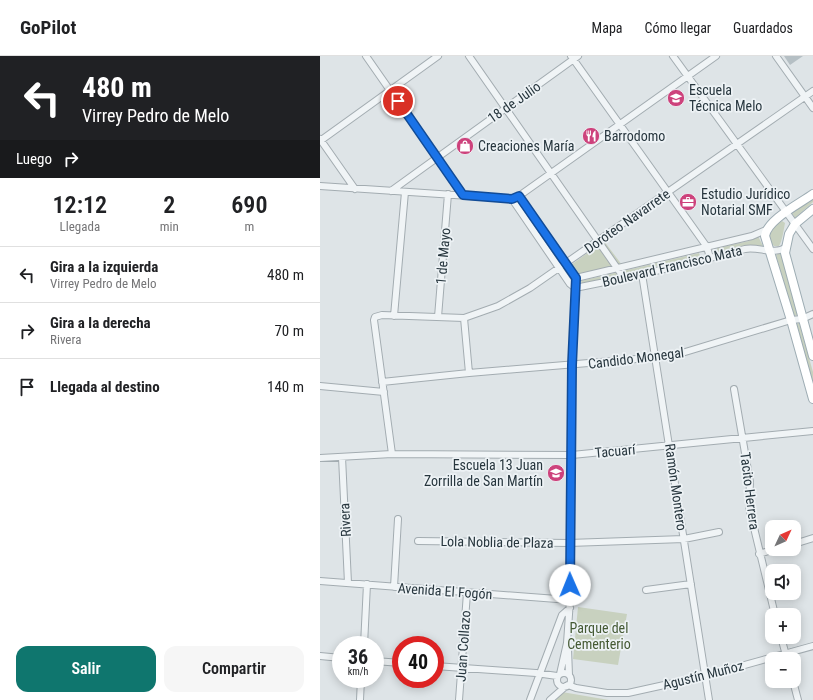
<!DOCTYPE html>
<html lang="es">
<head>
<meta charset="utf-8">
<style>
	:root { --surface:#fff; --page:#f6f6f6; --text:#202124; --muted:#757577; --line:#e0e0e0; --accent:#0f766e }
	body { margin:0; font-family:"Roboto Condensed",sans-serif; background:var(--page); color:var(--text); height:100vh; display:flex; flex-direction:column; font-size:15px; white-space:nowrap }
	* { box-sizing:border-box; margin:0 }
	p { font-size:13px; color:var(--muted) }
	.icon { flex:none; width:22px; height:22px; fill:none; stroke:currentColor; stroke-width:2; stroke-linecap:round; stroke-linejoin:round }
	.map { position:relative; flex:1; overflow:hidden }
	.drawer { display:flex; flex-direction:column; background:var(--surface); width:320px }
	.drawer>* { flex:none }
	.banner { background:#202124; color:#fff; overflow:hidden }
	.needle { width:26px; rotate:46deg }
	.buttons { position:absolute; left:445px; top:464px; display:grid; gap:8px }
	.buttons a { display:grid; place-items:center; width:36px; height:36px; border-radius:8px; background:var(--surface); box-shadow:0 2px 10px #0003; font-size:20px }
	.speed { position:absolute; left:12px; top:580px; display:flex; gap:8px; font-size:20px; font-weight:700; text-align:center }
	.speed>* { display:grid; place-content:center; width:52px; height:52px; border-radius:50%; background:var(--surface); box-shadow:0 2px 10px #0003; line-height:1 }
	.speed small { font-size:10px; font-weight:400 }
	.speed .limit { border:6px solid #d22; background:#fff; color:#111 }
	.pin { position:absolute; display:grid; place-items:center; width:34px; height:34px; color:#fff; margin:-17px; border:2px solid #fff; border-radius:50%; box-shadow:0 1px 4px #0007 }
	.me { position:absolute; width:44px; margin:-22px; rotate:359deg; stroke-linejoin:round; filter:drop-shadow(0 0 3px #0008) }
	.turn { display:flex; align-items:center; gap:14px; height:84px; padding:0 16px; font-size:18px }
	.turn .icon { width:52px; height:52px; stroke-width:2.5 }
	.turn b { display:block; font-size:28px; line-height:34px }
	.then { display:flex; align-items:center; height:38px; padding:0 16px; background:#0003; gap:8px; font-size:15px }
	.eta { display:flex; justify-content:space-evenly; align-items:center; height:68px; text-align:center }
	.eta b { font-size:24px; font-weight:600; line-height:28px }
	.primary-button { display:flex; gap:8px; margin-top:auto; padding:8px 16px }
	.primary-button a { flex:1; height:46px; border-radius:12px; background:var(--accent); color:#fff; font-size:16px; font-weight:600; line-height:46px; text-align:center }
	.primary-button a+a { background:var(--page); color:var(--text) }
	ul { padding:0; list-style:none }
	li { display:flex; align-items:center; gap:12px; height:56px; padding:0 16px; border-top:1px solid var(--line) }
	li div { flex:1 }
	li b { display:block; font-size:15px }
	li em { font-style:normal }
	header { display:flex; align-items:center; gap:24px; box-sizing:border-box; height:56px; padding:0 20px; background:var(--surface); border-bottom:1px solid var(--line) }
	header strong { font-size:19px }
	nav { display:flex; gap:22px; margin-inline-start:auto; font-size:14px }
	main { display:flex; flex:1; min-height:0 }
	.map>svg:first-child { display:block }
</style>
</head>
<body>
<header>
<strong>GoPilot</strong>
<nav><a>Mapa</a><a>Cómo llegar</a><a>Guardados</a></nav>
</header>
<main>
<section class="drawer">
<div class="banner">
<div class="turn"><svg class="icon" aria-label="left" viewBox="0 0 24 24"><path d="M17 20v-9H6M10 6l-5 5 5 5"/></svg><div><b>480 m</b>Virrey Pedro de Melo</div></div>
<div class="then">Luego<svg class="icon" aria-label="right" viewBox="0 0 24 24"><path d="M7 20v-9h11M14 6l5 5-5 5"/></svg></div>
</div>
<div class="eta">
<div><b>12:12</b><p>Llegada</p></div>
<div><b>2</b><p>min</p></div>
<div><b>690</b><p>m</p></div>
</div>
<ul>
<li><svg class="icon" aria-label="left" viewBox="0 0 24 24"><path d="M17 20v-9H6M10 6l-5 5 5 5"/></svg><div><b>Gira a la izquierda</b><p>Virrey Pedro de Melo</p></div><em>480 m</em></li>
<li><svg class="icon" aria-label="right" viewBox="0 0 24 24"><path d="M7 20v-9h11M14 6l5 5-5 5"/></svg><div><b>Gira a la derecha</b><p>Rivera</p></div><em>70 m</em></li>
<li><svg class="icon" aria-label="arrive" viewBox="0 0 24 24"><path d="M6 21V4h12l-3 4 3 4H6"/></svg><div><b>Llegada al destino</b></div><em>140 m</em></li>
</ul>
<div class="primary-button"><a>Salir</a><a>Compartir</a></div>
</section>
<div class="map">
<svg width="493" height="644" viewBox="0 0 493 644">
	<rect width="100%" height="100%" fill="#dee4e7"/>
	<path fill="#c8d1bf" d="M 493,142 L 493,146 L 475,162 L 472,157 Z
		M 462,165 L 465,167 C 464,172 462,186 459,190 L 454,190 L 452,188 L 448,176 L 451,172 Z
		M 438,180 L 444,192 L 430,189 L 398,197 L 397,192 L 429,185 Z
		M 284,185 L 302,209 L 258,219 L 251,209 Z
		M 462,196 L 478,259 L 474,260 L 456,199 Z
		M 379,197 L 380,200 L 262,228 L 261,225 Z
		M 479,267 L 493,316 L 493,330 L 476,268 Z
		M 258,551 L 307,558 L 298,609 L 253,603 Z
		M 242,636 L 289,644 L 236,644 Z"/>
	<path fill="#b5bfc4" d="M 464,0 L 483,0 L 470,9 Z"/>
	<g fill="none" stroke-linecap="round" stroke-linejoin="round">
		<defs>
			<path id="minor" d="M 46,0 L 143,139
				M 149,0 L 304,222
				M 251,0 L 387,191 L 390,202
				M 353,0 L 493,193
				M 456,0 L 493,52
				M 0,83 L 35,133
				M 0,85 L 118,0
				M 0,130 L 192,143 L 199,140 L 396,0
				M 71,135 L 258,0
				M 199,140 L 256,222 L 252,309 L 250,544 L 247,587 L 240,618
				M 192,143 L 250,228 L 255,232
				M 322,218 L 389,644
				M 256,222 L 432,180 L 446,174
				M 255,232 C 312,221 369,208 425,193 C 438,190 455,200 466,191
				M 74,260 L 85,136
				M 118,261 L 128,138
				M 144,262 L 149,317
				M 62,326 L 149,317 L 352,300 L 471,264 L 482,263 L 493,258
				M 0,330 L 64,336
				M 414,333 L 430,426 L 429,451 L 455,559
				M 72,398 L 54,264 L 55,261 L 62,259 L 144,262 L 178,250 L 210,232 L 493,35
				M 22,401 L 28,527
				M 0,402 L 72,398 L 252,399 L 493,375
				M 98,485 L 249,487 L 364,483 L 399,476
				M 474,488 L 493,482
				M 439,498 L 455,493
				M 0,525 L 250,544
				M 74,531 L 78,463
				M 326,534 L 371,528
				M 461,581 L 467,603
				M 44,589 L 47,528
				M 248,593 L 249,619
				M 0,600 L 21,602
				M 55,605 L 81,607
				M 115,610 L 216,617 L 237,620
				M237 624a7 7 0 1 1 14 0a7 7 0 1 1-14 0Z
				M 473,625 L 478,644
				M 248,629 L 256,632 L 287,637 L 308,637 L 385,620 L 493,590
				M 40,644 L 41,623
				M 139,644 L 147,537
				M 210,644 L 242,559 L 250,552
				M 230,644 L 246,630"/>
			<path id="major" d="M 493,138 C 479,148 447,164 445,180 L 471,264 L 493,343
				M 493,153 L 475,168 L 469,178 L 465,197 L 493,300"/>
		</defs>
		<use href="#minor" stroke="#a3acb1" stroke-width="8"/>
		<use href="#major" stroke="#9dacb3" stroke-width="10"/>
		<use href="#minor" stroke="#f0f4f6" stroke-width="6"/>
		<use href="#major" stroke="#fff" stroke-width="8"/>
	</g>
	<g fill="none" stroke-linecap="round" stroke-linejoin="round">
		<defs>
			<path id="route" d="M 78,45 L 143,139 L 192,143 L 199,140 L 256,222 L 252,309 L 250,529"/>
		</defs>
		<use href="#route" stroke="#114b97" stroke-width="10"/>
		<use href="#route" stroke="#1a73e8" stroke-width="7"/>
	</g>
	<defs>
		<symbol id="school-disc" viewBox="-11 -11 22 22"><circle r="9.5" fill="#cd427c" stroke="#edf2f5"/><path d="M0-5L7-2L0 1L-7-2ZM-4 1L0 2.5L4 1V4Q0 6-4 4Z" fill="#fff"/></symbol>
		<symbol id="restaurant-disc" viewBox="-11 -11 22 22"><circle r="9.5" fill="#cd427c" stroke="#edf2f5"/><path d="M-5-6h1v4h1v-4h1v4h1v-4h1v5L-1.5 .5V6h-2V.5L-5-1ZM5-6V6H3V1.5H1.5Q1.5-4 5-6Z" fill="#fff"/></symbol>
		<symbol id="shop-disc" viewBox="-11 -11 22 22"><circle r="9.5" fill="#cd427c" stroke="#edf2f5"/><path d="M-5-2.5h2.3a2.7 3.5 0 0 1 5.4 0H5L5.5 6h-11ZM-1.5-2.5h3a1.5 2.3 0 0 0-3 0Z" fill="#fff"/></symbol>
		<symbol id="office-disc" viewBox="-11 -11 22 22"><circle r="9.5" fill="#cd427c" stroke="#edf2f5"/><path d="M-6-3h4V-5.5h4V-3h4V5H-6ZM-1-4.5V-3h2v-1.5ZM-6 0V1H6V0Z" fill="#fff"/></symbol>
	</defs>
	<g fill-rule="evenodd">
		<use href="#school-disc" x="346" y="32" width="20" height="20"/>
		<use href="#restaurant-disc" x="261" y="70" width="20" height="20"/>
		<use href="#shop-disc" x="135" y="80" width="20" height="20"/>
		<use href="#office-disc" x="358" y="136" width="20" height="20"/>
		<use href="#school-disc" x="226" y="407" width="20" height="20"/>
	</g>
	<g text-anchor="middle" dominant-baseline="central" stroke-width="3.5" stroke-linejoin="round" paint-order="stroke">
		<g font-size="14" fill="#27363e" stroke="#edf2f5" text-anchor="start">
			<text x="369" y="34">Escuela<tspan x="369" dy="16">Técnica Melo</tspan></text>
			<text x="284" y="80">Barrodomo</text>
			<text x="158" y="90">Creaciones María</text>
			<text x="381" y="138">Estudio Jurídico<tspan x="381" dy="16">Notarial SMF</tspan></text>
			<text x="223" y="409" text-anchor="end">Escuela 13 Juan<tspan x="223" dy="16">Zorrilla de San Martín</tspan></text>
		</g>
		<g font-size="14" fill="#27363e" stroke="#edf2f5">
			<text transform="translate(194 46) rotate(-35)">18 de Julio</text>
			<text transform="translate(307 165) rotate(-35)">Doroteo Navarrete</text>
			<text transform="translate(123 200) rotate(-85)">1 de Mayo</text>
			<text transform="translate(352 210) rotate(-13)">Boulevard Francisco Mata</text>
			<text transform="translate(316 302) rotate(-7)">Candido Monegal</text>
			<text transform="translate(295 395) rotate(-5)">Tacuarí</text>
			<text transform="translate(356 431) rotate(82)">Ramón Montero</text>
			<text transform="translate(430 435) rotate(83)">Tacito Herrera</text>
			<text transform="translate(25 464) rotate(-93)">Rivera</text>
			<text transform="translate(177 486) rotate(1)">Lola Noblia de Plaza</text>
			<text transform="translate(125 535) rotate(4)">Avenida El Fogón</text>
			<text transform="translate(143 590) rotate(-86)">Juan Collazo</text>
			<text transform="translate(383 619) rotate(-14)">Agustín Muñoz</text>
		</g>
		<g font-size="14" fill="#455a34" stroke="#edf2f5">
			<text x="279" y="572">Parque del<tspan x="279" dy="16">Cementerio</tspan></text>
		</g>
	</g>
</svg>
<div class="buttons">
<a><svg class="needle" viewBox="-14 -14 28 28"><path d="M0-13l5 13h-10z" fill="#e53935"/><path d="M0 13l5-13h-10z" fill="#757577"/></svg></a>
<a><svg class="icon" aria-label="sound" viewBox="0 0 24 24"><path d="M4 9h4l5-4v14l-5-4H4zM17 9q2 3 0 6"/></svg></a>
<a>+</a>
<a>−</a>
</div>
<div class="speed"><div>36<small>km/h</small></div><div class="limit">40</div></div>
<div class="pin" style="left:78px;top:45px;background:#d93025"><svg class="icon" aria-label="arrive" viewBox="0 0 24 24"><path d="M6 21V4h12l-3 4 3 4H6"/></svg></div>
<svg class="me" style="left:250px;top:529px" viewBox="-20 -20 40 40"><circle r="19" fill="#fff"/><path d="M0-13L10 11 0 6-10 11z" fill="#1a73e8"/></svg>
</div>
</main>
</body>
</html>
